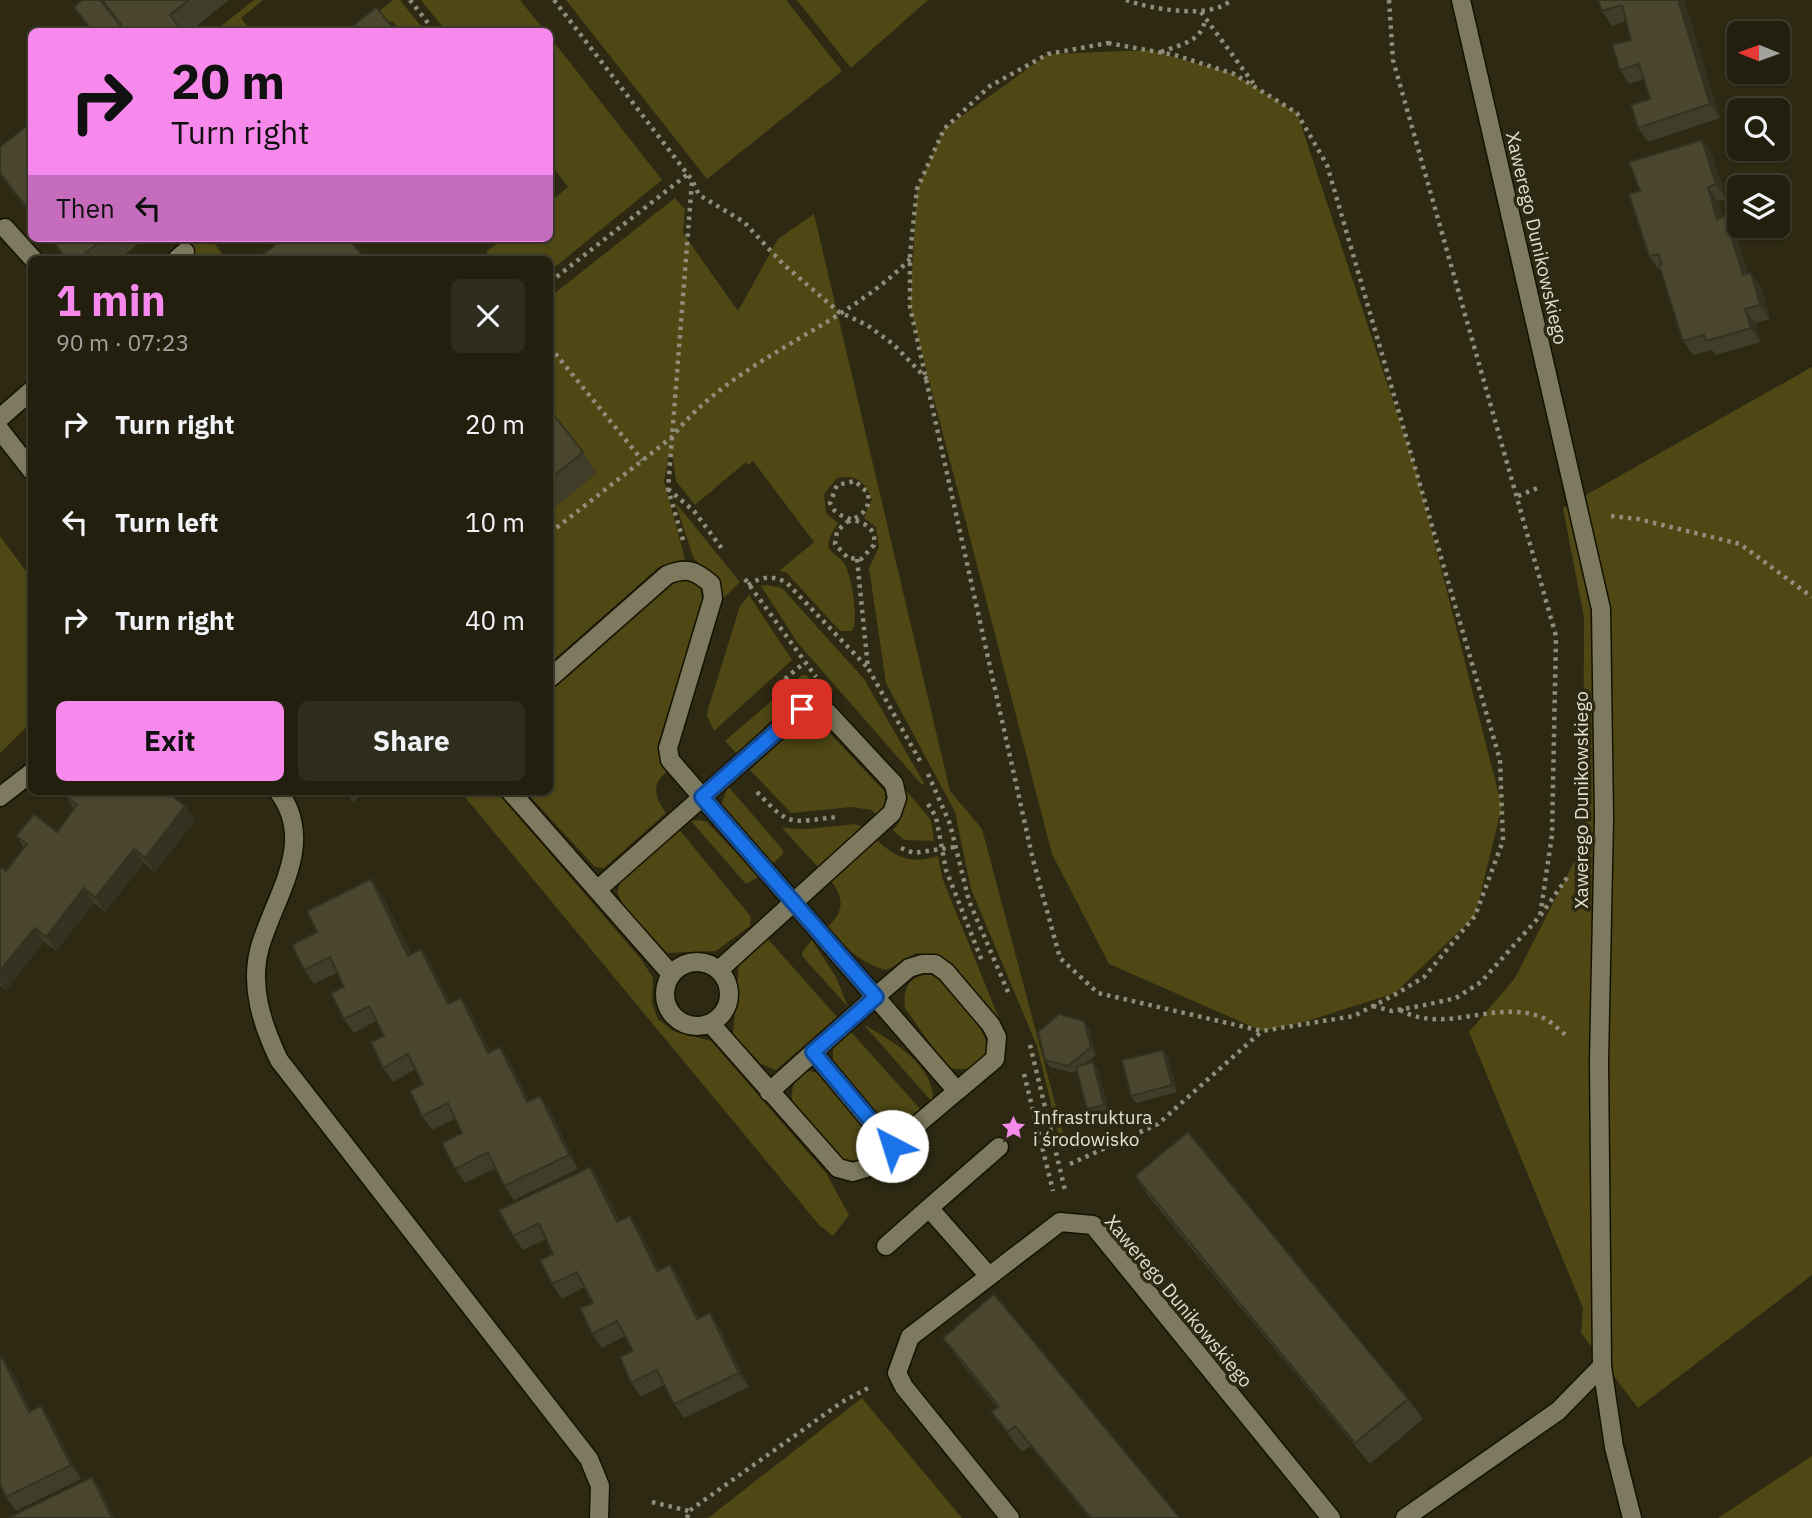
<!DOCTYPE html>
<html lang="en">
<head>
<meta charset="utf-8">
<style>
	:root { --surface:#221f0e; --page:#2e2c1c; --text:#f1f3f6; --muted:#a2a29e; --line:#3f3d2e; --accent:#f788ec }
	body { margin:0; font-family:"IBM Plex Sans",sans-serif; background:var(--page); color:var(--text); height:100vh; display:flex; flex-direction:column; font-size:26px; white-space:nowrap }
	* { box-sizing:border-box; margin:0 }
	p { font-size:23px; color:var(--muted) }
	.icon { flex:none; width:38px; height:38px; fill:none; stroke:currentColor; stroke-width:2; stroke-linecap:round; stroke-linejoin:round }
	.map { position:relative; flex:1; overflow:hidden }
	.sheet { position:absolute; left:28px; top:256px; width:525px; height:539px; display:flex; flex-direction:column; background:var(--surface); border-radius:10px; box-shadow:0 2px 5px #0004,0 0 0 2px var(--line) }
	.sheet>* { flex:none }
	.top-card { position:absolute; left:28px; top:28px; width:525px; height:214px; border-radius:10px; box-shadow:0 2px 5px #0004,0 0 0 2px var(--line); background:#f788ec; color:#111; overflow:hidden }
	.needle { width:46px; rotate:271deg }
	.fabs { position:absolute; left:1727px; top:21px; display:grid; gap:14px }
	.fabs a { display:grid; place-items:center; width:63px; height:63px; border-radius:10px; background:var(--surface); box-shadow:0 2px 5px #0004,0 0 0 2px var(--line); font-size:35px }
	.pin { position:absolute; display:grid; place-items:center; width:60px; height:60px; color:#fff; margin:-30px; border-radius:14px; box-shadow:0 4px 10px #0006 }
	.me { position:absolute; width:77px; margin:-38px; rotate:320deg; stroke-linejoin:round; filter:drop-shadow(0 0 5px #0008) }
	.turn { display:flex; align-items:center; gap:24px; height:147px; padding:0 28px; font-size:32px }
	.turn .icon { width:91px; height:91px; stroke-width:2.5 }
	.turn b { display:block; font-size:49px; line-height:60px }
	.then { display:flex; align-items:center; height:66px; padding:0 28px; background:#0003; gap:14px; font-size:26px }
	.round { display:grid; place-items:center; flex:none; width:74px; height:74px; border-radius:10px; background:var(--page) }
	.summary { display:flex; align-items:center; justify-content:space-between; height:119px; padding:0 28px }
	h1 { font-size:42px; font-weight:800; line-height:52px; color:var(--accent) }
	.cta { display:flex; gap:14px; margin-top:auto; padding:14px 28px }
	.cta a { flex:1; height:80px; border-radius:10px; background:var(--accent); color:#111; font-size:28px; font-weight:800; line-height:80px; text-align:center }
	.cta a+a { background:var(--page); color:var(--text) }
	ul { padding:0; list-style:none }
	li { display:flex; align-items:center; gap:21px; height:98px; padding:0 28px }
	li div { flex:1 }
	li b { display:block; font-size:26px }
	li em { font-style:normal }
	.map>svg:first-child { display:block }
</style>
</head>
<body>
<div class="map">
<svg width="1812" height="1518" viewBox="0 0 1812 1518">
	<rect width="100%" height="100%" fill="#2d2912"/>
	<path fill="#4f4815" d="M 254,0 L 263,0 L 241,18 L 251,31 L 215,31 Z
		M 393,0 L 400,0 L 425,31 L 401,31 L 392,21 L 378,31 L 353,32 Z
		M 421,0 L 520,0 L 545,31 L 446,31 Z
		M 566,0 L 786,0 L 842,71 L 707,179 Z
		M 797,0 L 928,0 L 851,68 Z
		M 550,37 L 662,180 L 550,271 L 550,259 L 492,259 L 486,252 L 504,238 L 550,238 L 550,202 L 568,187 L 550,163 Z
		M 1150,50 L 1234,74 L 1297,113 L 1416,470 L 1502,807 L 1475,916 L 1395,993 L 1301,1023 L 1262,1031 L 1109,964 L 1052,854 L 910,307 L 917,189 L 944,129 L 1048,54 Z
		M 675,198 L 685,209 L 683,233 L 738,311 L 778,239 L 814,214 L 950,791 L 982,829 L 1067,1148 L 1062,1149 L 1037,1046 L 971,889 L 955,812 L 886,683 L 869,568 L 879,547 L 876,527 L 864,518 L 872,499 C 865,481 856,474 837,478 L 824,494 L 826,513 L 838,523 C 815,558 840,548 847,569 C 852,583 859,619 852,631 L 840,631 L 786,572 L 779,571 L 814,542 L 753,461 L 748,465 L 746,462 L 695,505 L 676,481 L 673,458 L 669,456 L 664,481 L 685,559 L 659,567 L 550,663 L 550,297 Z
		M 179,238 L 210,238 L 226,259 L 196,259 Z
		M 1812,367 L 1812,1275 L 1638,1408 L 1581,1333 L 1583,1308 L 1469,1032 L 1515,978 L 1583,844 L 1584,618 L 1563,508 Z
		M 675,502 L 740,582 L 722,600 L 718,579 L 694,559 Z
		M 0,536 L 31,578 L 31,723 L 0,753 Z
		M 689,580 L 701,588 L 702,603 L 658,744 L 660,757 L 669,771 C 650,782 655,798 666,813 L 604,868 L 595,867 L 525,791 L 550,791 L 550,691 L 676,581 Z
		M 767,585 L 782,588 L 864,679 L 924,783 L 922,785 L 797,642 L 761,586 Z
		M 749,595 L 792,660 L 714,731 L 707,716 L 708,709 L 740,606 Z
		M 802,675 L 806,675 L 831,701 C 790,692 764,729 737,754 L 725,741 Z
		M 808,722 L 821,724 L 885,792 L 885,810 L 878,817 L 872,810 L 851,807 L 791,813 L 750,770 L 793,731 Z
		M 900,783 L 931,820 L 934,841 L 904,840 L 893,830 C 906,816 906,801 900,783 Z
		M 728,786 L 783,850 L 783,854 L 772,864 L 721,805 Z
		M 460,791 L 496,791 L 641,959 L 653,978 L 652,1003 L 658,1019 L 673,1031 L 711,1041 L 826,1173 L 849,1215 L 833,1236 L 820,1226 Z
		M 700,820 L 707,822 L 759,877 L 746,884 L 691,821 Z
		M 855,824 L 866,828 L 819,868 L 782,828 L 806,829 Z
		M 678,828 L 751,917 L 750,926 L 716,951 L 667,953 L 624,907 L 617,892 L 621,881 Z
		M 874,837 C 894,857 910,865 938,856 L 943,880 L 1000,1021 L 942,956 L 916,953 L 887,970 C 861,964 844,946 826,928 C 846,911 844,897 829,878 Z
		M 767,938 L 837,1017 L 776,1070 L 761,1064 L 733,1035 L 739,963 Z
		M 812,940 L 836,977 L 848,1007 L 803,957 L 802,952 Z
		M 929,974 C 949,982 986,1028 988,1049 C 978,1067 966,1074 946,1066 L 905,1008 C 903,988 908,977 929,974 Z
		M 864,1025 C 893,1041 936,1066 933,1103 Z
		M 851,1032 L 923,1112 L 898,1129 L 887,1125 L 833,1061 L 833,1048 Z
		M 811,1071 L 820,1074 L 877,1140 L 874,1151 L 863,1162 L 839,1158 L 792,1102 C 791,1087 795,1073 811,1071 Z
		M 862,1398 L 962,1518 L 708,1518 Z
		M 1812,1456 L 1812,1518 L 1718,1518 Z"/>
	<g fill="none" stroke-linecap="round" stroke-linejoin="round">
		<defs>
			<path id="lane" d="M 5,228 L 33,259
				M 177,259 L 185,252
				M 0,418 L 32,390
				M 550,678 L 667,575 C 686,567 695,570 711,584 L 713,598 L 668,748 L 670,760 L 957,1091 L 866,1168 L 853,1172 L 838,1168 L 711,1024
				M 510,791 L 671,974
				M 597,890 L 802,709 L 827,712 L 894,784 L 897,798 L 892,813 L 719,970
				M665 994a32 32 0 1 1 64 0a32 32 0 1 1-64 0Z
				M 813,1052 L 892,1147
				M 769,1092 L 875,997 L 909,968 L 922,964 L 935,964 L 946,972 L 991,1025 L 997,1037 L 995,1059 L 957,1091
				M 886,1246 L 929,1208
				M 989,1276 L 929,1208 L 999,1147
				M 1602,1366 L 1614,1447 L 1632,1518"/>
			<path id="street" d="M 0,430 L 32,471
				M 278,791 C 317,843 275,895 260,947 C 249,986 262,1024 279,1060 L 589,1459 L 600,1486 L 599,1518
				M 0,797 L 32,772
				M 1010,1518 L 904,1387 L 897,1373 L 910,1337 L 1060,1222 L 1093,1225 L 1331,1518
				M 1405,1518 L 1558,1411 L 1602,1366 L 1599,1061 L 1604,818 L 1601,609 L 1461,0"/>
		</defs>
		<use href="#lane" stroke="#151200" stroke-width="21"/>
		<use href="#street" stroke="#151200" stroke-width="21"/>
		<path stroke="#908d7a" stroke-width="4.5" stroke-dasharray="3.5 5" stroke-linecap="butt" d="M 410,0 L 435,32
			M 554,0 L 692,180 L 699,195 L 744,222 L 783,264 L 839,312 L 867,325 L 893,344 L 927,379
			M 1126,0 C 1150,9 1211,20 1231,0
			M 1389,0 L 1393,60 L 1556,636 L 1552,835 L 1540,916
			M 1201,12 L 1256,87
			M 1108,43 L 1175,55 L 1234,74 L 1297,113 L 1327,165 L 1500,760 L 1503,841 L 1475,916 L 1424,977 L 1396,994 L 1354,1016 L 1262,1031 L 1098,993 L 1060,958 L 1033,860 L 910,307 L 910,254 L 917,189 L 944,129 L 990,86 L 1048,54 Z
			M 1161,52 C 1181,44 1202,42 1205,19
			M 480,257 L 481,259
			M 550,282 L 688,174
			M 550,347 L 642,460
			M 668,489 L 694,511 L 723,550
			M 1518,496 L 1540,487
			M 1611,516 L 1638,519 L 1740,544 L 1812,597
			M 847,522 C 862,515 870,511 868,493 L 855,481 L 837,485 L 830,503 C 838,527 878,513 874,545 L 861,559 L 848,558 L 835,544 L 837,531 L 847,522
			M 550,533 L 672,437 C 735,357 841,330 910,259
			M 683,540 L 668,489 L 692,181
			M 857,559 L 868,668 L 920,761
			M 745,579 L 816,677
			M 748,585 C 762,576 773,575 787,583 L 867,667
			M 785,679 L 804,663
			M 928,774 L 950,824 L 969,901 L 1008,992
			M 757,792 C 791,828 789,822 837,817
			M 928,804 L 936,817 L 946,870 L 982,961
			M 901,848 L 914,853 L 955,847
			M 1373,1006 L 1392,1011 L 1425,1005 L 1456,998 L 1481,982 L 1540,916 L 1569,875
			M 1400,1010 C 1446,1035 1494,999 1541,1017 C 1550,1020 1559,1030 1567,1036
			M 1030,1045 L 1065,1190
			M 1024,1074 L 1053,1191
			M 1070,1164 L 1158,1124 L 1262,1031
			M 652,1502 L 689,1511
			M 687,1518 L 689,1511 L 842,1402 L 870,1387"/>
		<use href="#lane" stroke="#7e7a60" stroke-width="18"/>
		<use href="#street" stroke="#7e7a60" stroke-width="18"/>
	</g>
	<path fill="#403d28" d="M 82,0 L 229,0 L 189,32 L 93,32 Z
		M 1598,0 L 1684,0 L 1720,118 L 1648,142 L 1638,128 L 1650,99 L 1644,79 L 1629,84 L 1620,70 L 1631,40 L 1626,21 L 1612,26 L 1602,11 Z
		M 32,122 L 32,216 L 0,175 L 0,147 Z
		M 1702,140 L 1712,154 L 1726,199 L 1718,201 L 1723,217 L 1735,230 L 1748,274 L 1751,273 L 1761,287 L 1770,319 L 1755,323 L 1761,342 L 1716,355 L 1712,350 L 1693,355 L 1683,341 L 1660,270 L 1659,270 L 1649,256 L 1640,191 Z
		M 49,238 L 146,238 L 119,259 L 65,259 Z
		M 550,410 L 583,452 L 597,473 L 550,511 Z
		M 344,791 L 367,791 L 353,802 Z
		M 66,796 L 185,806 L 195,821 L 155,872 L 144,863 L 105,912 L 94,903 L 56,951 L 44,942 L 6,990 L 0,985 L 0,866 L 6,871 L 24,848 L 16,836 L 57,832 L 74,809 Z
		M 371,879 L 381,893 L 411,954 L 431,963 L 450,1003 L 461,998 L 471,1012 L 490,1052 L 500,1047 L 510,1061 L 529,1101 L 550,1110 L 578,1169 L 514,1200 L 504,1186 L 496,1168 L 465,1183 L 455,1169 L 462,1133 L 455,1119 L 432,1130 L 422,1116 L 423,1084 L 416,1069 L 393,1082 L 383,1068 L 384,1036 L 376,1021 L 354,1033 L 344,1019 L 344,987 L 337,973 L 314,984 L 304,970 L 317,932 Z
		M 1089,1028 L 1096,1055 L 1083,1065 L 1098,1070 L 1109,1112 L 1092,1116 L 1087,1109 L 1077,1070 L 1073,1073 L 1050,1067 L 1045,1060 Z
		M 1163,1050 L 1168,1057 L 1177,1092 L 1136,1103 L 1131,1096 Z
		M 590,1167 L 600,1181 L 620,1221 L 630,1216 L 640,1230 L 660,1270 L 670,1265 L 680,1279 L 699,1318 L 720,1328 L 749,1387 L 684,1418 L 674,1404 L 664,1385 L 641,1397 L 631,1383 L 633,1351 L 625,1336 L 602,1348 L 592,1334 L 593,1303 L 585,1287 L 562,1299 L 552,1284 L 553,1254 L 546,1239 L 523,1250 L 513,1236 Z
		M 1135,1176 L 1408,1399 L 1423,1419 L 1370,1464 L 1149,1197 Z
		M 943,1338 L 1180,1518 L 1089,1518 L 1030,1446 L 1022,1452 L 1006,1432 L 991,1412 L 997,1407 L 957,1358 Z
		M 2,1357 L 12,1371 L 31,1411 L 41,1406 L 51,1420 L 81,1479 L 16,1511 L 6,1497 Z"/>
	<path fill="#343221" d="M 1678,0 L 1684,0 L 1720,118 L 1710,104 Z
		M 1702,140 L 1712,154 L 1726,199 L 1716,184 Z
		M 1708,187 L 1718,201 L 1727,233 L 1717,219 Z
		M 1725,216 L 1735,230 L 1753,289 L 1743,275 Z
		M 1751,273 L 1761,287 L 1770,319 L 1760,305 Z
		M 1745,309 L 1755,323 L 1761,342 L 1751,328 Z
		M 185,806 L 195,821 L 155,872 L 145,858 Z
		M 134,849 L 144,863 L 105,912 L 95,898 Z
		M 371,879 L 381,893 L 418,970 L 408,956 Z
		M 84,888 L 94,903 L 56,951 L 46,937 Z
		M 35,928 L 44,942 L 6,990 L 0,981 L 0,970 Z
		M 421,949 L 431,963 L 458,1018 L 448,1004 Z
		M 461,998 L 471,1012 L 498,1067 L 488,1053 Z
		M 1084,1021 L 1089,1028 L 1096,1055 L 1091,1047 Z
		M 500,1047 L 510,1061 L 537,1116 L 527,1102 Z
		M 1163,1050 L 1168,1057 L 1177,1092 L 1172,1085 Z
		M 1093,1062 L 1098,1070 L 1109,1112 L 1104,1105 Z
		M 540,1096 L 550,1110 L 578,1169 L 569,1155 Z
		M 590,1167 L 600,1181 L 627,1236 L 617,1222 Z
		M 630,1216 L 640,1230 L 667,1285 L 657,1271 Z
		M 670,1265 L 680,1279 L 707,1333 L 697,1319 Z
		M 710,1313 L 720,1328 L 749,1387 L 739,1373 Z
		M 2,1357 L 12,1371 L 39,1426 L 29,1412 Z
		M 41,1406 L 51,1420 L 81,1479 L 71,1465 Z
		M 92,1477 L 102,1491 L 115,1518 L 112,1518 Z"/>
	<path fill="#4b472f" stroke="#343221" stroke-width="2" d="M 82,0 L 100,0 L 121,26 L 114,32 L 93,32 L 74,7 Z
		M 102,0 L 189,0 L 170,15 L 183,32 L 127,32 Z
		M 1598,0 L 1678,0 L 1710,104 L 1638,128 L 1631,105 L 1650,99 L 1639,64 L 1620,70 L 1612,45 L 1631,40 L 1622,5 L 1602,11 Z
		M 376,7 L 396,32 L 346,32 Z
		M 32,122 L 32,214 L 0,173 L 0,147 Z
		M 1702,140 L 1716,184 L 1708,187 L 1717,219 L 1725,216 L 1743,275 L 1751,273 L 1760,305 L 1745,309 L 1751,328 L 1706,341 L 1704,335 L 1683,341 L 1659,265 L 1662,264 L 1658,254 L 1649,256 L 1629,194 L 1640,191 L 1629,162 Z
		M 50,238 L 105,238 L 78,259 L 67,259 Z
		M 284,238 L 348,238 L 365,259 L 257,259 Z
		M 550,410 L 583,452 L 550,479 Z
		M 70,791 L 166,791 L 185,806 L 145,858 L 134,849 L 95,898 L 84,888 L 46,937 L 35,928 L 0,970 L 0,866 L 6,871 L 27,844 L 16,836 L 34,814 L 57,832 L 77,805 L 66,796 Z
		M 371,879 L 408,956 L 421,949 L 448,1004 L 461,998 L 488,1053 L 500,1047 L 527,1102 L 540,1096 L 569,1155 L 504,1186 L 488,1152 L 455,1169 L 442,1143 L 462,1133 L 448,1103 L 422,1116 L 410,1091 L 423,1084 L 408,1054 L 383,1068 L 371,1042 L 384,1036 L 369,1006 L 344,1019 L 331,993 L 344,987 L 330,957 L 304,970 L 292,945 L 317,932 L 307,911 Z
		M 1059,1014 L 1084,1021 L 1091,1047 L 1068,1066 L 1045,1060 L 1038,1032 Z
		M 1163,1050 L 1172,1085 L 1131,1096 L 1122,1060 Z
		M 1093,1062 L 1104,1105 L 1087,1109 L 1076,1067 Z
		M 1188,1132 L 1408,1399 L 1355,1443 L 1135,1176 Z
		M 590,1167 L 617,1222 L 630,1216 L 657,1271 L 670,1265 L 697,1319 L 710,1313 L 739,1373 L 674,1404 L 657,1370 L 631,1383 L 620,1357 L 633,1351 L 617,1321 L 592,1334 L 580,1308 L 593,1303 L 577,1272 L 552,1284 L 540,1260 L 553,1254 L 539,1223 L 513,1236 L 499,1210 Z
		M 994,1294 L 1180,1518 L 1091,1518 L 1015,1426 L 1008,1432 L 991,1412 L 999,1406 L 943,1338 Z
		M 2,1357 L 29,1412 L 41,1406 L 71,1465 L 6,1497 L 0,1484 L 0,1358 Z
		M 92,1477 L 112,1518 L 8,1518 Z"/>
	<g fill="none" stroke-linecap="round" stroke-linejoin="round">
		<defs>
			<path id="route" d="M 802,709 L 702,797 L 876,997 L 813,1052 L 892,1146"/>
		</defs>
		<use href="#route" stroke="#114b97" stroke-width="18"/>
		<use href="#route" stroke="#1a73e8" stroke-width="12"/>
	</g>
	<defs>
		<symbol id="sight-bare" viewBox="-9 -9 18 18"><path d="M0-6L1.8-2.2L6-1.7L2.9 1.2L3.7 5.4L0 3.3L-3.7 5.4L-2.9 1.2L-6-1.7L-1.8-2.2Z" fill="#f788ec" stroke="#2d2912" stroke-width="2.5" paint-order="stroke"/></symbol>
	</defs>
	<g fill-rule="evenodd">
		<use href="#sight-bare" x="996" y="1110" width="35" height="35"/>
	</g>
	<g text-anchor="middle" dominant-baseline="central" stroke-width="7" stroke-linejoin="round" paint-order="stroke">
		<g font-size="19" fill="#e1dfd0" stroke="#2d2912">
			<text transform="translate(1537 238) rotate(77)">Xawerego Dunikowskiego</text>
			<text transform="translate(1581 800) rotate(-90)">Xawerego Dunikowskiego</text>
			<text transform="translate(1179 1301) rotate(50)">Xawerego Dunikowskiego</text>
		</g>
		<g font-size="19" fill="#e1dfd0" stroke="#2d2912" text-anchor="start">
			<text x="1033" y="1117">Infrastruktura<tspan x="1033" dy="22">i środowisko</tspan></text>
		</g>
	</g>
</svg>
<div class="fabs">
<a><svg class="needle" viewBox="-14 -14 28 28"><path d="M0-13l5 13h-10z" fill="#e53935"/><path d="M0 13l5-13h-10z" fill="#a2a29e"/></svg></a>
<a><svg class="icon" aria-label="search" viewBox="0 0 24 24"><circle cx="10" cy="10" r="6"/><path d="M15 15l6 6"/></svg></a>
<a><svg class="icon" aria-label="layers" viewBox="0 0 24 24"><path d="M12 4l9 5-9 5-9-5zM3 14l9 5 9-5"/></svg></a>
</div>
<div class="pin" style="left:802px;top:709px;background:#d93025"><svg class="icon" aria-label="arrive" viewBox="0 0 24 24"><path d="M6 21V4h12l-3 4 3 4H6"/></svg></div>
<svg class="me" style="left:892px;top:1146px" viewBox="-20 -20 40 40"><circle r="19" fill="#fff"/><path d="M0-13L10 11 0 6-10 11z" fill="#1a73e8"/></svg>
<div class="top-card">
<div class="turn"><svg class="icon" aria-label="right" viewBox="0 0 24 24"><path d="M7 20v-9h11M14 6l5 5-5 5"/></svg><div><b>20 m</b>Turn right</div></div>
<div class="then">Then<svg class="icon" aria-label="left" viewBox="0 0 24 24"><path d="M17 20v-9H6M10 6l-5 5 5 5"/></svg></div>
</div>
<section class="sheet">
<div class="summary"><div><h1>1 min</h1><p>90 m · 07:23</p></div><a class="round"><svg class="icon" aria-label="close" viewBox="0 0 24 24"><path d="M6 6l12 12M18 6L6 18"/></svg></a></div>
<ul>
<li><svg class="icon" aria-label="right" viewBox="0 0 24 24"><path d="M7 20v-9h11M14 6l5 5-5 5"/></svg><div><b>Turn right</b></div><em>20 m</em></li>
<li><svg class="icon" aria-label="left" viewBox="0 0 24 24"><path d="M17 20v-9H6M10 6l-5 5 5 5"/></svg><div><b>Turn left</b></div><em>10 m</em></li>
<li><svg class="icon" aria-label="right" viewBox="0 0 24 24"><path d="M7 20v-9h11M14 6l5 5-5 5"/></svg><div><b>Turn right</b></div><em>40 m</em></li>
</ul>
<div class="cta"><a>Exit</a><a>Share</a></div>
</section>
</div>
</body>
</html>
